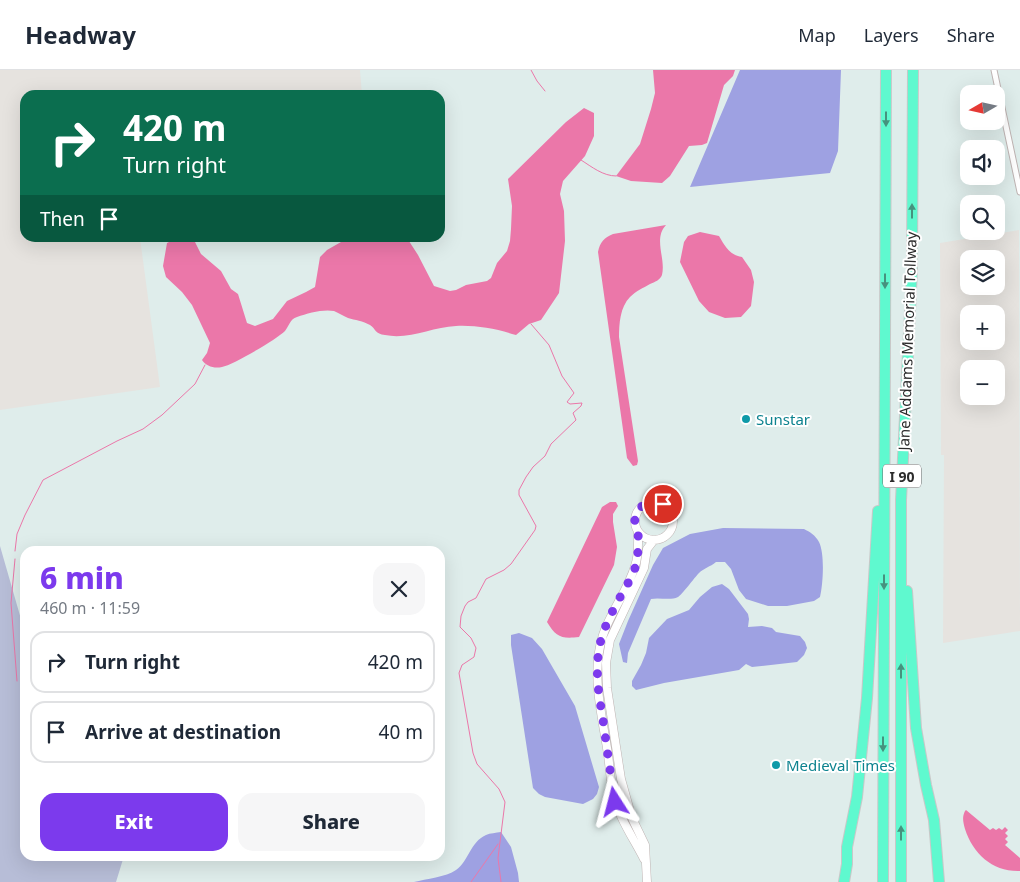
<!DOCTYPE html>
<html lang="en">
<head>
<meta charset="utf-8">
<style>
	:root { --surface:#fff; --page:#f6f6f7; --text:#1f2937; --muted:#747a83; --line:#e0e1e3; --accent:#7c3aed }
	body { margin:0; font-family:"Noto Sans",sans-serif; background:var(--page); color:var(--text); height:100vh; display:flex; flex-direction:column; font-size:19px; white-space:nowrap }
	* { box-sizing:border-box; margin:0 }
	p { font-size:16px; color:var(--muted) }
	.icon { flex:none; width:28px; height:28px; fill:none; stroke:currentColor; stroke-width:2; stroke-linecap:round; stroke-linejoin:round }
	.map { position:relative; flex:1; overflow:hidden }
	.side { position:absolute; left:20px; top:476px; width:425px; height:315px; display:flex; flex-direction:column; background:var(--surface); border-radius:15px; box-shadow:0 5px 20px #0002 }
	.side>* { flex:none }
	.banner { position:absolute; left:20px; top:20px; width:425px; height:152px; border-radius:15px; box-shadow:0 5px 20px #0002; background:#0b6e4f; color:#fff; overflow:hidden }
	.needle { width:32px; rotate:261deg }
	.controls { position:absolute; left:960px; top:15px; display:grid; gap:10px }
	.controls a { display:grid; place-items:center; width:45px; height:45px; border-radius:10px; background:var(--surface); box-shadow:0 5px 20px #0002; font-size:25px }
	.pin { position:absolute; display:grid; place-items:center; width:42px; height:42px; color:#fff; margin:-21px; border:2px solid #fff; border-radius:50%; box-shadow:0 1px 5px #0007 }
	.me { position:absolute; width:55px; margin:-28px; rotate:351deg; stroke-linejoin:round; filter:drop-shadow(0 0 4px #0008) }
	.turn { display:flex; align-items:center; gap:18px; height:105px; padding:0 20px; font-size:22px }
	.turn .icon { width:65px; height:65px; stroke-width:2.5 }
	.turn b { display:block; font-size:35px; line-height:42px }
	.then { display:flex; align-items:center; height:48px; padding:0 20px; background:#0003; gap:10px; font-size:19px }
	.round { display:grid; place-items:center; flex:none; width:52px; height:52px; border-radius:15px; background:var(--page) }
	.summary { display:flex; align-items:center; justify-content:space-between; height:85px; padding:0 20px }
	h1 { font-size:30px; font-weight:800; line-height:38px; color:var(--accent) }
	.button { display:flex; gap:10px; margin-top:auto; padding:10px 20px }
	.button a { flex:1; height:58px; border-radius:15px; background:var(--accent); color:#fff; font-size:20px; font-weight:800; line-height:58px; text-align:center }
	.button a+a { background:var(--page); color:var(--text) }
	ul { padding:0; list-style:none }
	li { display:flex; align-items:center; gap:15px; height:62px; margin:0 10px 8px; padding:0 10px; border:2px solid var(--line); border-radius:15px }
	li div { flex:1 }
	li b { display:block; font-size:19px }
	li em { font-style:normal }
	header { display:flex; align-items:center; gap:30px; box-sizing:border-box; height:70px; padding:0 25px; background:var(--surface); border-bottom:1px solid var(--line) }
	header strong { font-size:24px }
	nav { display:flex; gap:28px; margin-inline-start:auto; font-size:18px }
	.map>svg:first-child { display:block }
</style>
</head>
<body>
<header>
<strong>Headway</strong>
<nav><a>Map</a><a>Layers</a><a>Share</a></nav>
</header>
<div class="map">
<svg width="1020" height="812" viewBox="0 0 1020 812">
	<rect width="100%" height="100%" fill="#dfedeb"/>
	<path fill="#e6e3df" fill-rule="evenodd" d="M 0,0 L 360,0 L 362,25 L 25,25 L 25,168 L 140,168 L 160,317 L 0,340 Z
		M 1019,160 L 1020,561 L 943,573 L 944,385 L 941,385 L 940,173 ZM 969,189 L 996,189 L 996,216 L 969,216 ZM 969,244 L 996,244 L 996,271 L 969,271 ZM 969,299 L 996,299 L 996,326 L 969,326 Z"/>
	<path fill="#9ea1e2" d="M 740,0 L 841,0 L 838,81 L 830,103 L 690,117 Z
		M 723,458 L 804,459 C 810,462 815,465 819,472 C 825,484 823,514 820,527 L 814,531 L 787,536 L 768,536 L 746,529 L 739,520 L 731,499 L 725,492 L 716,492 C 710,497 704,498 699,503 C 694,508 682,525 678,527 C 670,531 660,527 651,529 L 628,583 L 627,593 L 623,592 L 619,574 L 628,551 L 653,495 L 663,478 L 690,464 Z
		M 722,514 L 729,519 L 748,544 L 749,549 L 748,557 L 762,556 L 772,558 L 776,562 L 800,566 L 805,572 L 807,578 L 804,585 L 797,592 L 752,597 L 746,594 L 739,600 L 664,613 L 636,620 L 632,616 L 632,611 L 641,595 L 646,583 L 649,568 L 667,549 L 689,540 L 700,527 L 712,517 Z
		M 519,563 L 532,568 L 542,579 L 575,636 L 599,717 L 597,724 L 593,729 L 583,734 L 545,727 L 539,724 L 533,718 L 511,575 L 511,565 Z
		M 501,762 L 511,777 L 518,803 L 519,812 L 414,812 C 426,809 446,807 456,800 C 469,791 470,772 486,765 C 490,763 496,763 501,762 Z"/>
	<path fill="#b7bdd7" d="M 0,476 L 23,556 L 25,595 L 25,786 L 124,786 L 116,812 L 0,812 Z"/>
	<path fill="#eb77a9" d="M 653,0 L 735,0 L 733,6 L 724,15 L 707,73 L 702,75 L 689,76 L 670,106 L 662,113 L 631,111 L 616,106 L 640,74 L 651,39 L 655,23 Z
		M 584,38 L 594,43 L 594,66 L 585,86 L 563,111 L 560,124 L 564,141 L 565,171 L 559,223 L 541,250 L 529,254 L 516,265 C 497,259 476,255 456,256 C 432,257 409,270 385,265 C 375,264 376,259 370,255 C 363,251 355,250 348,248 C 343,246 339,243 334,241 C 323,239 308,243 297,247 C 290,249 289,256 285,261 C 277,269 233,295 222,297 C 214,299 206,296 202,290 L 207,283 L 210,273 L 192,235 L 182,222 L 166,207 L 163,196 L 167,173 L 177,168 L 186,168 L 195,172 L 201,184 L 221,201 L 231,219 L 238,224 L 247,253 L 255,256 L 273,249 L 287,231 L 306,222 L 315,217 L 320,187 L 327,180 L 348,168 L 407,168 L 418,185 L 434,216 L 450,221 L 456,220 L 466,215 L 487,211 L 491,208 L 497,193 L 507,181 L 510,171 L 511,159 L 512,136 L 508,109 L 566,52 Z
		M 666,155 C 653,169 666,188 662,205 C 660,210 655,212 650,214 C 643,218 636,221 630,227 C 620,237 619,254 619,267 L 638,391 L 637,395 L 633,396 L 627,388 L 598,182 C 600,172 604,168 613,164 Z
		M 700,162 L 719,166 C 725,176 729,185 742,187 L 751,200 L 754,212 L 751,236 L 741,247 L 725,248 L 709,242 L 699,231 L 680,192 L 684,172 L 688,166 Z
		M 610,432 L 616,432 L 618,436 L 613,444 L 613,452 L 617,477 L 614,495 L 579,567 C 561,569 556,567 547,552 L 602,437 Z
		M 966,740 L 990,760 L 993,758 L 996,760 L 999,758 L 1002,760 L 1005,757 L 1008,760 L 1005,763 L 1008,766 L 1005,769 L 1008,772 L 1005,775 L 1020,788 L 1020,801 C 993,802 973,784 965,759 C 963,752 962,747 965,741 Z"/>
	<g fill="none" stroke-linecap="round" stroke-linejoin="round">
		<path stroke="#eb77a9" stroke-width="1" d="M 531,0 L 537,11 L 545,21
			M 581,90 C 592,97 603,106 616,106
			M 15,481 L 17,464 L 25,445 L 43,410 L 117,371 L 143,359 L 162,345 L 195,314 L 205,295
			M 15,489 L 11,533 L 17,611
			M 471,812 L 498,774
			M 501,812 L 498,788 L 505,732 L 499,719 L 477,694 L 473,683 L 459,603 L 462,595 L 474,587 L 476,578 L 471,568 L 460,557 L 461,546 L 465,536 L 468,532 L 476,528 L 486,509 L 504,500 L 511,494 L 535,460 L 536,456 L 519,425 L 519,420 L 526,407 L 533,397 L 545,386 L 551,374 L 576,350 L 573,343 L 581,336 L 582,333 L 570,334 L 567,332 L 574,323 L 562,306 L 549,275 L 531,254"/>
		<defs>
			<path id="street" d="M 994,0 L 1020,122"/>
			<path id="secondary" d="M635 451a19 19 0 1 1 38 0a19 19 0 1 1-38 0Z
				M 638,462 C 638,473 639,486 635,496 C 628,520 611,541 603,565 C 591,602 601,641 607,678 C 610,695 610,714 615,731 C 621,751 635,771 644,789
				M 647,812 L 645,775 L 632,748 L 621,709 L 607,618 L 606,593 L 610,570 L 644,498 L 647,479 L 654,470"/>
			<path id="highway" d="M 907,521 L 916,658 L 926,715 L 934,750 L 939,812
				M 844,812 L 847,794 L 847,777 L 857,727 L 867,628 L 878,441
				M 883,812 L 886,0
				M 901,812 L 901,430 L 912,199 L 913,0"/>
		</defs>
		<use href="#street" stroke="#bfb4b3" stroke-width="7"/>
		<use href="#secondary" stroke="#bfb4b3" stroke-width="9"/>
		<use href="#highway" stroke="#c8c8c8" stroke-width="12"/>
		<use href="#street" stroke="#fff" stroke-width="5"/>
		<use href="#secondary" stroke="#fff" stroke-width="8"/>
		<use href="#highway" stroke="#5ff9cf" stroke-width="10"/>
	</g>
	<defs><path id="oneway-solid" d="M-6-.8H1V-3.2L6.5 0L1 3.2V.8H-6Z" transform="scale(1.25)"/></defs>
	<g fill="#46927e">
		<use href="#oneway-solid" transform="translate(886 49) rotate(90)"/>
		<use href="#oneway-solid" transform="translate(912 141) rotate(-90)"/>
		<use href="#oneway-solid" transform="translate(885 211) rotate(90)"/>
		<use href="#oneway-solid" transform="translate(884 512) rotate(90)"/>
		<use href="#oneway-solid" transform="translate(901 601) rotate(-90)"/>
		<use href="#oneway-solid" transform="translate(883 674) rotate(90)"/>
		<use href="#oneway-solid" transform="translate(901 763) rotate(-90)"/>
	</g>
	<g fill="none" stroke-linecap="round" stroke-linejoin="round">
		<path stroke="#7c3aed" stroke-width="9" stroke-dasharray="0 16.2" d="M 615,732 C 611,706 607,681 604,656 C 599,625 593,598 602,566 C 607,551 615,536 623,522 C 628,513 634,504 636,494 C 638,485 639,473 638,464 C 638,460 635,457 635,453 C 633,437 649,429 663,434"/>
	</g>
	<g fill="#0f9aa8" stroke="#fff" stroke-width="2">
		<circle cx="746" cy="349" r="5"/>
		<circle cx="776" cy="695" r="5"/>
	</g>
	<g text-anchor="middle" dominant-baseline="central" stroke-width="4" stroke-linejoin="round" paint-order="stroke">
		<rect fill="#fff" stroke="#6b6b6b" stroke-width="1" x="883" y="394.5" width="38" height="23" rx="4"/>
		<g font-size="14" font-weight="bold" fill="#2c2c2c">
			<text x="902" y="406">I 90</text>
		</g>
		<g font-size="15" fill="#2c2c2c" stroke="#fff">
			<text transform="translate(907 271) rotate(-88)">Jane Addams Memorial Tollway</text>
		</g>
		<g font-size="15" fill="#0d838f" stroke="#fff" text-anchor="start">
			<text x="756" y="349">Sunstar</text>
			<text x="786" y="695">Medieval Times</text>
		</g>
	</g>
</svg>
<div class="controls">
<a><svg class="needle" viewBox="-14 -14 28 28"><path d="M0-13l5 13h-10z" fill="#e53935"/><path d="M0 13l5-13h-10z" fill="#747a83"/></svg></a>
<a><svg class="icon" aria-label="sound" viewBox="0 0 24 24"><path d="M4 9h4l5-4v14l-5-4H4zM17 9q2 3 0 6"/></svg></a>
<a><svg class="icon" aria-label="search" viewBox="0 0 24 24"><circle cx="10" cy="10" r="6"/><path d="M15 15l6 6"/></svg></a>
<a><svg class="icon" aria-label="layers" viewBox="0 0 24 24"><path d="M12 4l9 5-9 5-9-5zM3 14l9 5 9-5"/></svg></a>
<a>+</a>
<a>−</a>
</div>
<div class="pin" style="left:663px;top:434px;background:#d93025"><svg class="icon" aria-label="arrive" viewBox="0 0 24 24"><path d="M6 21V4h12l-3 4 3 4H6"/></svg></div>
<svg class="me" style="left:615px;top:732px" viewBox="-20 -20 40 40"><path d="M0-17L14 15 0 8-14 15z" fill="#7c3aed" stroke="#fff" stroke-width="4"/></svg>
<div class="banner">
<div class="turn"><svg class="icon" aria-label="right" viewBox="0 0 24 24"><path d="M7 20v-9h11M14 6l5 5-5 5"/></svg><div><b>420 m</b>Turn right</div></div>
<div class="then">Then<svg class="icon" aria-label="arrive" viewBox="0 0 24 24"><path d="M6 21V4h12l-3 4 3 4H6"/></svg></div>
</div>
<section class="side">
<div class="summary"><div><h1>6 min</h1><p>460 m · 11:59</p></div><a class="round"><svg class="icon" aria-label="close" viewBox="0 0 24 24"><path d="M6 6l12 12M18 6L6 18"/></svg></a></div>
<ul>
<li><svg class="icon" aria-label="right" viewBox="0 0 24 24"><path d="M7 20v-9h11M14 6l5 5-5 5"/></svg><div><b>Turn right</b></div><em>420 m</em></li>
<li><svg class="icon" aria-label="arrive" viewBox="0 0 24 24"><path d="M6 21V4h12l-3 4 3 4H6"/></svg><div><b>Arrive at destination</b></div><em>40 m</em></li>
</ul>
<div class="button"><a>Exit</a><a>Share</a></div>
</section>
</div>
</body>
</html>
